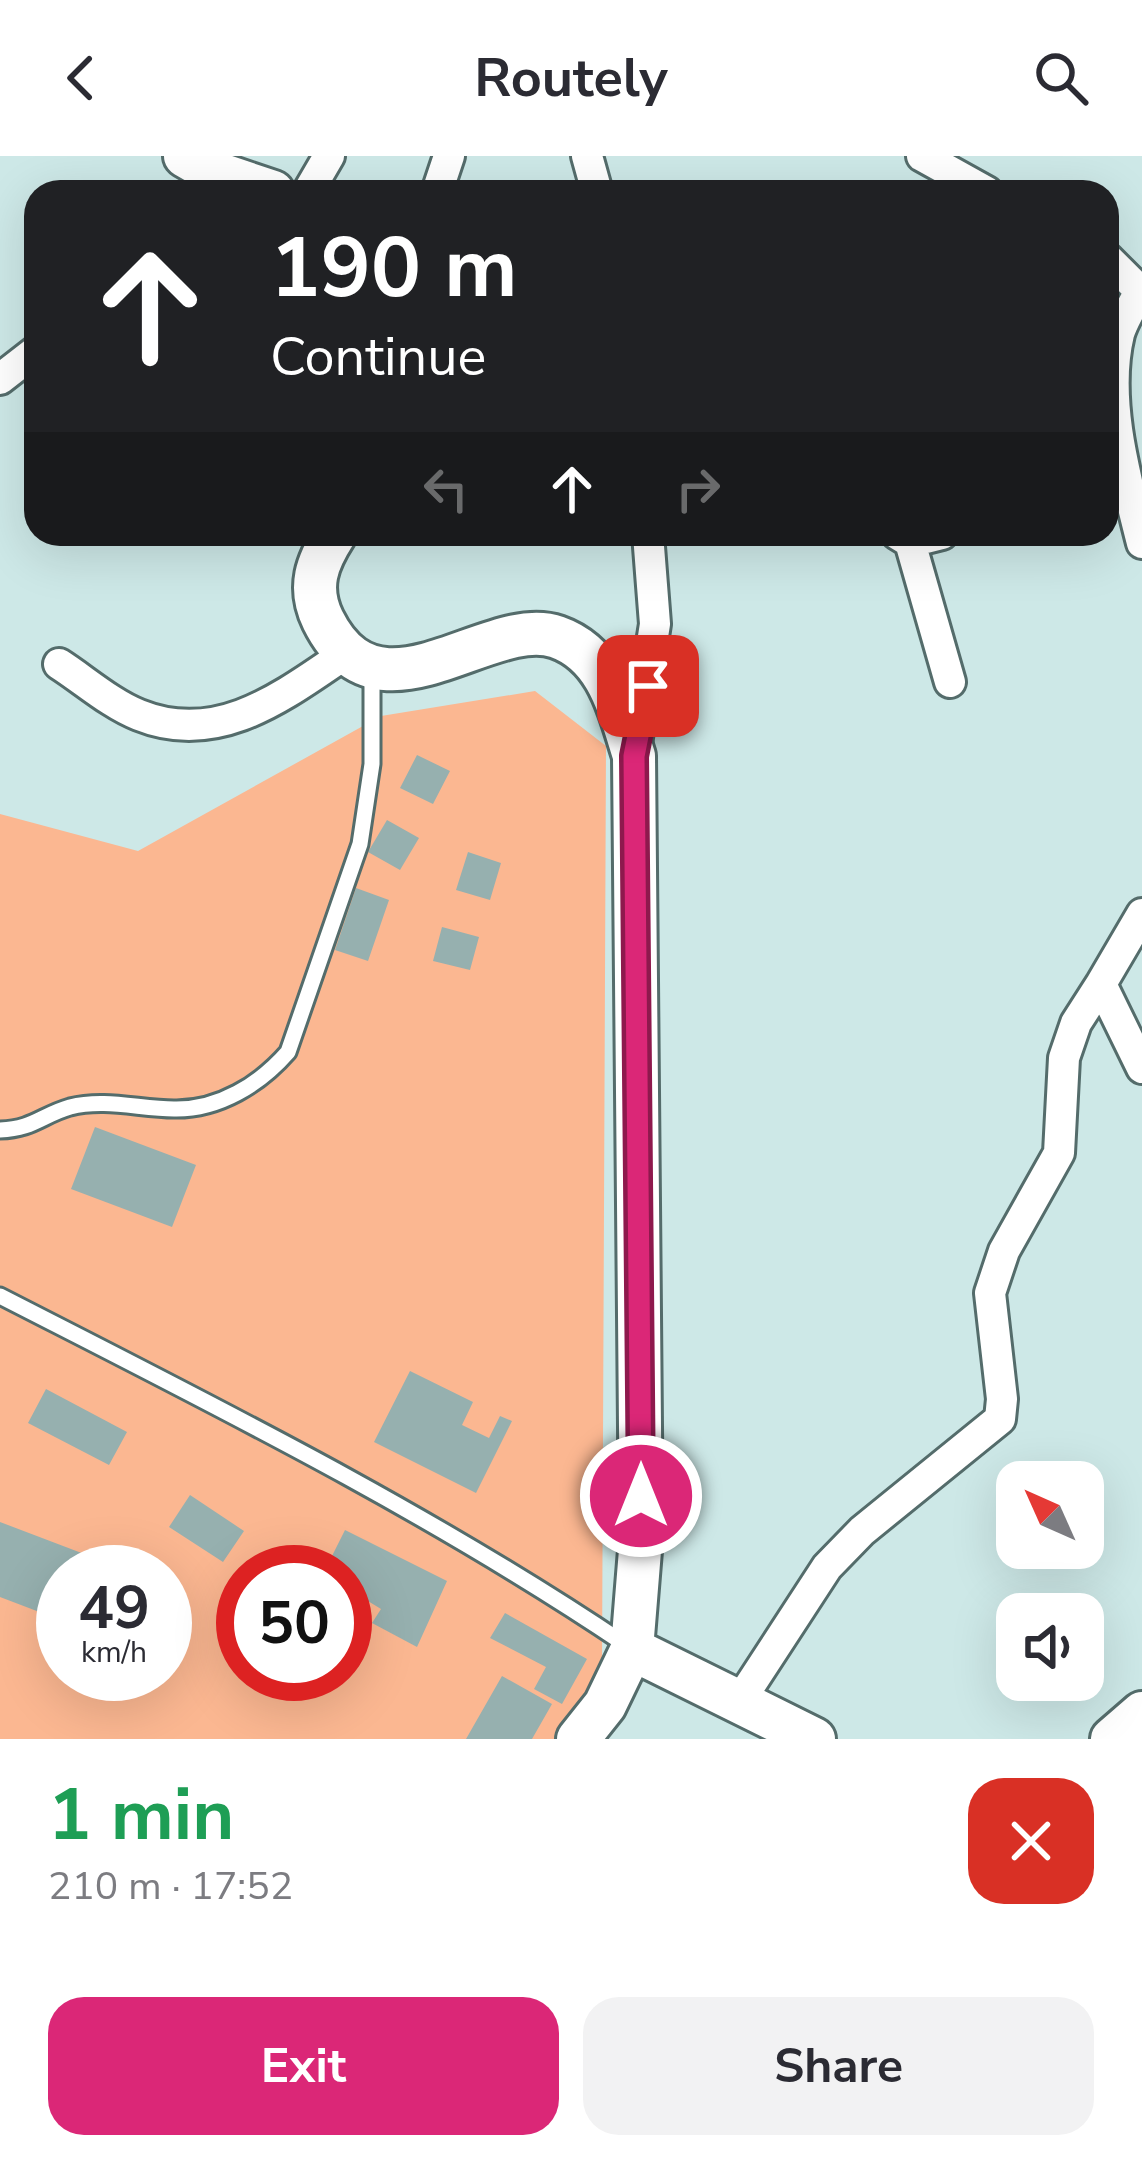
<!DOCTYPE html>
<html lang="en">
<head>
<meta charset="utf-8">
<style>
	:root { --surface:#fff; --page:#f2f2f3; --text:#2b2b33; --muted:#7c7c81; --accent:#db2777 }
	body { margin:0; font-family:"Nunito Sans",sans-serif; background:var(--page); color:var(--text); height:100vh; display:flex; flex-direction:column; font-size:45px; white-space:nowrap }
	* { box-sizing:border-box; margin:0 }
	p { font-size:39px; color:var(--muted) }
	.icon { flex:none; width:66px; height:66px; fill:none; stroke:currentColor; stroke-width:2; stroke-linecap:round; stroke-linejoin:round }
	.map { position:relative; height:1583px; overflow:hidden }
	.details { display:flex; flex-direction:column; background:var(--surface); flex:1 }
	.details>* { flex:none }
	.hud { position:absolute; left:24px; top:24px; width:1095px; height:366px; border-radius:36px; box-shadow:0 12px 48px #0002; background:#202124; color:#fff; overflow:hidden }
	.needle { width:78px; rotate:315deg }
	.tools { position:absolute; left:996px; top:1305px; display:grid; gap:24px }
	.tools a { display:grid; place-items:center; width:108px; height:108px; border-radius:24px; background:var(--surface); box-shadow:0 12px 48px #0002; font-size:60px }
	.speed { position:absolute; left:36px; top:1389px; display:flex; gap:24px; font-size:60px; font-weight:700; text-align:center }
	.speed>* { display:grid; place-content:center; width:156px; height:156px; border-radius:50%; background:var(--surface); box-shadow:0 12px 48px #0002; line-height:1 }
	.speed small { font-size:30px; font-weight:400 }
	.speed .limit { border:18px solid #d22; background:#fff; color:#111 }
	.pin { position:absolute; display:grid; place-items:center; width:102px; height:102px; color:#fff; margin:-51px; border-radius:24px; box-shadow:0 6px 18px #0006 }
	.me { position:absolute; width:132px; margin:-66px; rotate:0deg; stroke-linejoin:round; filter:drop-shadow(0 0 9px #0008) }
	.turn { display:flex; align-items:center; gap:42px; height:252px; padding:0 48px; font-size:54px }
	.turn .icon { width:156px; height:156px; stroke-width:2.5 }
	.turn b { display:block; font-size:84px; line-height:102px }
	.lanes { display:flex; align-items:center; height:114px; padding:0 48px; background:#0003; justify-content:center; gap:60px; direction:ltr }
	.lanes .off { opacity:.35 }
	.round { display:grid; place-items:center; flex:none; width:126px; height:126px; border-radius:36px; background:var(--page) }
	.summary { display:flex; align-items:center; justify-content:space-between; height:204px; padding:0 48px }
	h1 { font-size:72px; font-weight:700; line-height:90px; color:#1e9e55 }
	.button { display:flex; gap:24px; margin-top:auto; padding:24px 48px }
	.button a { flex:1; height:138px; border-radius:36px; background:var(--accent); color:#fff; font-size:48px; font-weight:700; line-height:138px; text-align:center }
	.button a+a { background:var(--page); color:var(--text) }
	header { display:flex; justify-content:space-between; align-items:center; height:156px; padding:0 48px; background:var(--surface); font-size:54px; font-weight:700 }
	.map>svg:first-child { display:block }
</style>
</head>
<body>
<header><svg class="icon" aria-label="back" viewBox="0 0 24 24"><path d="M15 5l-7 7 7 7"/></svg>Routely<svg class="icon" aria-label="search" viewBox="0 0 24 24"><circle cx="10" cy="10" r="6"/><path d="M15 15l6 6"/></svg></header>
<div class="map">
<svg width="1142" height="1583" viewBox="0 0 1142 1583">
	<rect width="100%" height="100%" fill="#cde8e7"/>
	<path fill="#fbb791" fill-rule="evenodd" d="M 535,535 L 606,590 L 602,1513 L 558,1583 L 0,1583 L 0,658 L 138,695 L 381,560 ZM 63,1416 L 165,1416 L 165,1518 L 63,1518 ZM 243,1416 L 345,1416 L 345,1518 L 243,1518 Z"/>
	<path fill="#96b0af" d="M 417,599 L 450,615 L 433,648 L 400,632 Z
		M 387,664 L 419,682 L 400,714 L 368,696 Z
		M 468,696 L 501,707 L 490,744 L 456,734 Z
		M 356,732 L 389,744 L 368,805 L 335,794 Z
		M 442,771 L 479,781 L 470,814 L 433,805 Z
		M 95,971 L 196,1009 L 172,1071 L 71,1033 Z
		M 410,1215 L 473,1246 L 462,1269 L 489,1282 L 500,1260 L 512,1265 L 476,1337 L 374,1286 Z
		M 46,1233 L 127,1276 L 109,1309 L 28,1267 Z
		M 190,1339 L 244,1375 L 223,1406 L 169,1371 Z
		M 0,1366 L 121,1412 L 120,1416 L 63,1416 L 63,1465 L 0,1441 Z
		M 345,1374 L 447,1425 L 417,1491 L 372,1467 L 381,1453 L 345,1431 L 345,1416 L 324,1416 Z
		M 505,1457 L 587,1503 L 562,1548 L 534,1533 L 546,1511 L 490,1482 Z
		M 502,1520 L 552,1548 L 532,1583 L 466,1583 Z"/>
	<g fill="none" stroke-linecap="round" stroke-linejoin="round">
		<defs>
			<path id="lane" d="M 0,974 C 33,973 42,959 70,951 C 105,942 140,953 174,953 C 219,954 260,928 288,896 L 360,688 L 372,608 L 372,516
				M 0,1140 C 213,1249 427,1355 626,1489"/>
			<path id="street" d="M 587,0 L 597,36
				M 922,0 L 987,36
				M 308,36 L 329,0
				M 437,36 L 449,0
				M 1107,102 L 1140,135 C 1133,149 1123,164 1119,178 C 1103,244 1126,323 1142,387
				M 0,223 L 36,195
				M 897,378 L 910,386 L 942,378
				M 910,386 L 950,526
				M 59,508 C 84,524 111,548 139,559 C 218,591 283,540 345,498
				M 635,594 L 655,468 L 648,378
				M 1142,758 L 1101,828 L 1142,912
				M 739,1546 L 827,1411 L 862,1375 L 1000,1263 L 1002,1243 L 990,1137 L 1004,1095 L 1059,997 L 1064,902 L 1076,867 L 1101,828"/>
			<path id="secondary" d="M 185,0 L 211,15 L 273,36
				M 335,378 C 317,406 307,431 323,464 C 379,577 488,457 557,481 C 608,499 619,553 634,600 L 641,1382 L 632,1493 L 605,1549 L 578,1583
				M 632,1493 L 814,1583
				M 1112,1583 L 1142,1557"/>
		</defs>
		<use href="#lane" stroke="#546c6b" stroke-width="21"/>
		<use href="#street" stroke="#546c6b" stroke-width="36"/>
		<use href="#secondary" stroke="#546c6b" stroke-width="48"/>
		<use href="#lane" stroke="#fff" stroke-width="15"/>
		<use href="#street" stroke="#fff" stroke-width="30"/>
		<use href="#secondary" stroke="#fff" stroke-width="42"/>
	</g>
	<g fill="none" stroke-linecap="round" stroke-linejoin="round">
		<defs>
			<path id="route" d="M 641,1340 L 634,600 L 648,530"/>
		</defs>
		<use href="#route" stroke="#8e194d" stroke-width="30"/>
		<use href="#route" stroke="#db2777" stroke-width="21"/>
	</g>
</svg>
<div class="tools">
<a><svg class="needle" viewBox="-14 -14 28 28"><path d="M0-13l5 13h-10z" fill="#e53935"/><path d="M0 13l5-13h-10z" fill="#7c7c81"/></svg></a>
<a><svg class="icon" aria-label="sound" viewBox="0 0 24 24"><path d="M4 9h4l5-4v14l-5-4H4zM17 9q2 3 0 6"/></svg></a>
</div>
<div class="speed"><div>49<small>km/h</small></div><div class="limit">50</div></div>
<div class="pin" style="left:648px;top:530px;background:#d93025"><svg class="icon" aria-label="arrive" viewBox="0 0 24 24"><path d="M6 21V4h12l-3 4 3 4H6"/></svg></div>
<svg class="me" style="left:641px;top:1340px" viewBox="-20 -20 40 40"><circle r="17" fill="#db2777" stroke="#fff" stroke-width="3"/><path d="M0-11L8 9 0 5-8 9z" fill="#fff"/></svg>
<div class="hud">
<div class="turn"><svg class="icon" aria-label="ahead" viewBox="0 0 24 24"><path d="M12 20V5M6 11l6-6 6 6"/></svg><div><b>190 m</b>Continue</div></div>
<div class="lanes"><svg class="icon off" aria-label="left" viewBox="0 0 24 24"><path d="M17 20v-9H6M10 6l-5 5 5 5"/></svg><svg class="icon" aria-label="ahead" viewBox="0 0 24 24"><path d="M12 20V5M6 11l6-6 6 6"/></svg><svg class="icon off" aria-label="right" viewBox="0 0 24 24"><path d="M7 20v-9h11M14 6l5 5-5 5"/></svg></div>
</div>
</div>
<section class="details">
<div class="summary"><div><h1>1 min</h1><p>210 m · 17:52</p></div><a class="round" style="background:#d93025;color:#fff"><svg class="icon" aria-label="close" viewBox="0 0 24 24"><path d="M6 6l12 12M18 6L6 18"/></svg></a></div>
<div class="button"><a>Exit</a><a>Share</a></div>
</section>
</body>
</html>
